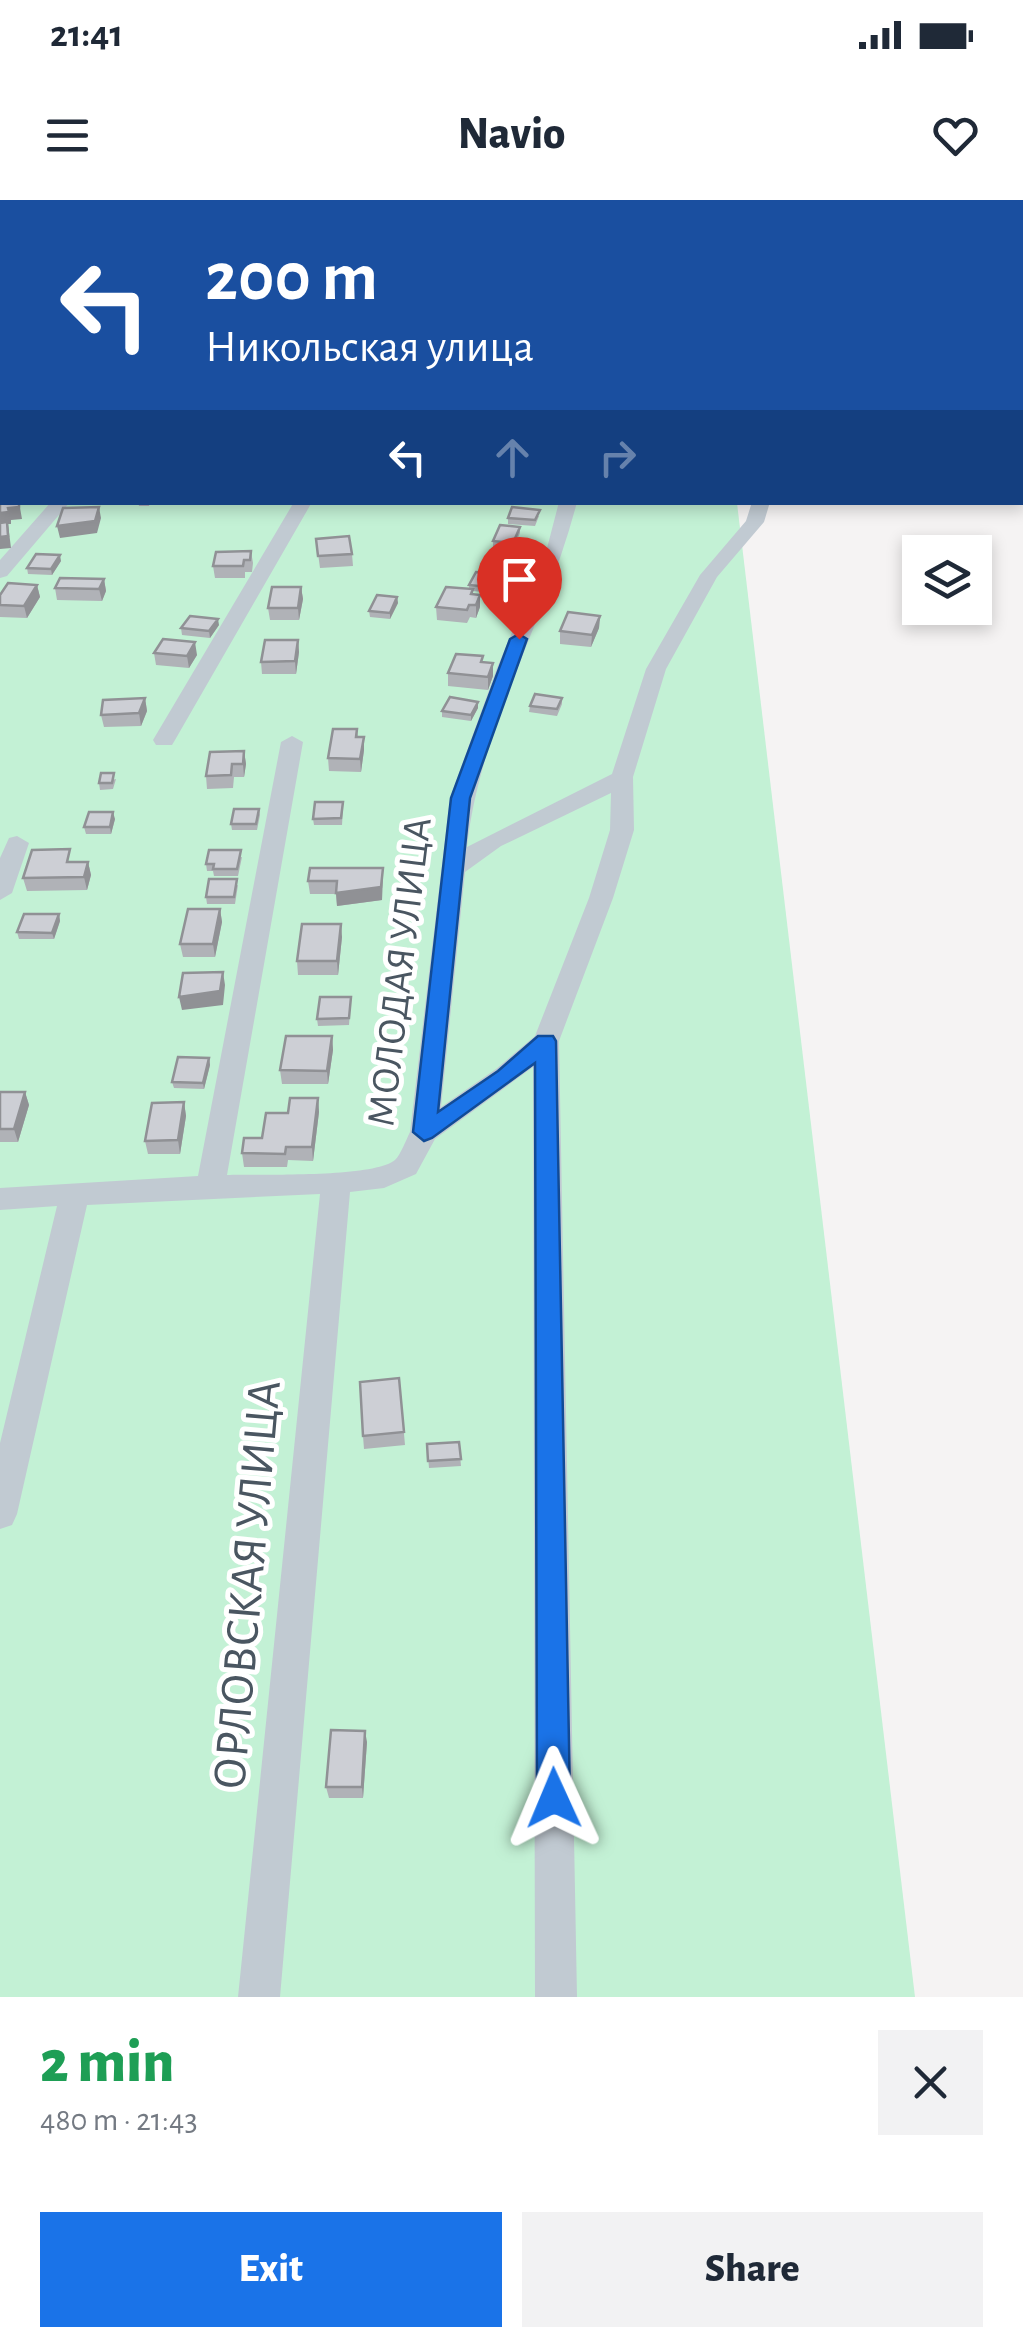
<!DOCTYPE html>
<html lang="en">
<head>
<meta charset="utf-8">
<style>
	:root { --surface:#fff; --page:#f2f2f3; --text:#1f2937; --muted:#747a83; --accent:#1a73e8 }
	body { margin:0; font-family:"Alegreya Sans",sans-serif; background:var(--page); color:var(--text); height:100vh; display:flex; flex-direction:column; font-size:38px; white-space:nowrap }
	* { box-sizing:border-box; margin:0 }
	p { font-size:32px; color:var(--muted) }
	.icon { flex:none; width:55px; height:55px; fill:none; stroke:currentColor; stroke-width:2; stroke-linecap:round; stroke-linejoin:round }
	.map { position:relative; height:1797px; overflow:hidden }
	.panel { display:flex; flex-direction:column; background:var(--surface); flex:1 }
	.panel>* { flex:none }
	.top-card { position:absolute; left:0px; top:0px; width:1025px; height:305px; box-shadow:0 5px 15px #0003; background:#1a4fa0; color:#fff; overflow:hidden }
	.tools { position:absolute; left:902px; top:335px; display:grid; gap:20px }
	.tools a { display:grid; place-items:center; width:90px; height:90px; border-radius:0px; background:var(--surface); box-shadow:0 5px 15px #0003; font-size:50px }
	.pin { position:absolute; display:grid; place-items:center; width:85px; height:85px; color:#fff; margin:-102px -42px; border-radius:50% 50% 50% 0; rotate:-45deg; box-shadow:0 0 10px #0007 }
	.pin .icon { rotate:45deg }
	.me { position:absolute; width:110px; margin:-55px; rotate:359deg; stroke-linejoin:round; filter:drop-shadow(0 0 8px #0008) }
	.turn { display:flex; align-items:center; gap:35px; height:210px; padding:0 40px; font-size:45px }
	.turn .icon { width:130px; height:130px; stroke-width:2.5 }
	.turn b { display:block; font-size:70px; line-height:85px }
	.lanes { display:flex; align-items:center; height:95px; padding:0 40px; background:#0003; justify-content:center; gap:50px; direction:ltr }
	.lanes .off { opacity:.35 }
	.round { display:grid; place-items:center; flex:none; width:105px; height:105px; border-radius:0px; background:var(--page) }
	.overview { display:flex; align-items:center; justify-content:space-between; height:170px; padding:0 40px }
	h1 { font-size:60px; font-weight:800; line-height:75px; color:#1e9e55 }
	.primary-button { display:flex; gap:20px; margin-top:auto; padding:20px 40px }
	.primary-button a { flex:1; height:115px; border-radius:0px; background:var(--accent); color:#fff; font-size:40px; font-weight:800; line-height:115px; text-align:center }
	.primary-button a+a { background:var(--page); color:var(--text) }
	.status { display:flex; justify-content:space-between; align-items:center; height:70px; padding:0 50px; background:var(--surface); direction:ltr }
	.status svg { height:28px; fill:currentColor }
	header { display:flex; justify-content:space-between; align-items:center; height:130px; padding:0 40px; background:var(--surface); font-size:45px; font-weight:800 }
	.map>svg:first-child { display:block }
</style>
</head>
<body>
<div class="status"><b>21:41</b><svg viewBox="0 0 49 12"><path d="M0 12V9h3v3zM5 12V6h3v6zM10 12V3h3v9zM15 12V0h3v12zM26 1h20v11H26zM47 4h2v5h-2z"/></svg></div>
<header><svg class="icon" aria-label="menu" viewBox="0 0 24 24"><path d="M4 6h16M4 12h16M4 18h16"/></svg>Navio<svg class="icon" aria-label="heart" viewBox="0 0 24 24"><path d="M12 20l-8-8c-3-5 5-10 8-4 3-6 11-1 8 4z"/></svg></header>
<div class="map">
<svg width="1023" height="1797" viewBox="0 0 1023 1797">
	<rect width="100%" height="100%" fill="#f5f3f3"/>
	<path fill="#c3f1d5" d="M 0,300 L 737,303 L 915,1797 L 0,1797 Z"/>
	<g fill="none" stroke-linecap="round" stroke-linejoin="round">
		<path fill="#c1cad2" fill-rule="evenodd" d="M 0,0 L 6,0 L 6,1 L 0,5 Z
			M 164,0 L 176,0 L 176,2 L 164,2 Z
			M 453,0 L 465,0 L 465,2 L 453,2 Z
			M 676,0 L 688,0 L 689,2 L 677,2 Z
			M 914,0 L 927,0 L 928,2 L 915,2 Z
			M 1023,120 L 1023,129 L 1022,129 L 1022,120 Z
			M 51,302 L 70,302 L 7,376 L 0,378 L 0,360 Z
			M 294,302 L 312,302 L 175,540 L 172,545 L 156,545 L 153,540 Z
			M 559,302 L 577,302 C 547,419 480,526 467,647 L 612,574 L 646,469 L 700,375 L 746,321 L 752,302 L 770,302 L 764,322 L 717,377 L 666,469 L 633,577 L 634,630 L 613,698 L 559,841 L 577,1797 L 535,1797 L 533,867 L 435,939 L 416,974 L 384,988 L 350,992 L 280,1797 L 238,1797 L 320,994 L 87,1005 L 17,1314 L 12,1325 L 0,1329 L 0,1243 L 57,1006 L 0,1010 L 0,988 L 198,976 L 281,542 L 292,536 L 303,542 L 227,975 C 259,974 374,978 395,960 C 401,954 406,940 410,932 L 450,598 L 497,468 L 546,352 ZM 611,593 L 610,630 L 589,698 L 535,836 L 496,869 L 441,907 L 465,672 L 501,646 Z
			M 17,636 L 29,643 L 12,693 L 0,700 L 0,658 L 9,638 Z"/>
	</g>
	<path fill="#b0b2b7" d="M 138,302 L 150,302 L 149,306 L 139,306 Z
		M 539,316 L 535,326 L 508,324 L 508,318 Z
		M 520,327 L 520,333 L 513,349 L 493,347 L 493,341 Z
		M 316,339 L 352,354 L 353,366 L 320,368 Z
		M 251,351 L 253,363 L 252,372 L 245,372 L 245,378 L 215,378 L 213,366 Z
		M 61,361 L 52,375 L 28,374 L 27,368 Z
		M 104,379 L 106,391 L 102,401 L 57,400 L 55,388 Z
		M 505,381 L 499,394 L 473,391 L 473,394 L 480,395 L 480,407 L 476,418 L 470,417 L 467,423 L 437,420 L 436,407 L 469,389 L 469,385 Z
		M 37,385 L 40,397 L 27,418 L 0,417 L 0,395 Z
		M 301,387 L 303,399 L 299,420 L 270,420 L 268,408 Z
		M 397,397 L 398,403 L 390,419 L 370,417 L 369,411 Z
		M 600,416 L 599,428 L 591,447 L 560,444 L 560,431 Z
		M 219,425 L 210,438 L 182,435 L 181,428 Z
		M 298,440 L 299,452 L 296,474 L 262,474 L 261,462 Z
		M 154,453 L 197,455 L 189,468 L 156,465 Z
		M 483,462 L 493,476 L 488,490 L 448,486 L 448,473 Z
		M 145,498 L 147,511 L 141,526 L 104,527 L 101,515 Z
		M 562,498 L 562,504 L 557,516 L 529,512 L 530,506 Z
		M 478,508 L 471,521 L 442,517 L 442,511 Z
		M 357,529 L 358,537 L 364,550 L 361,572 L 329,571 L 328,558 Z
		M 244,551 L 246,564 L 244,577 L 234,577 L 233,588 L 207,589 L 206,576 Z
		M 116,579 L 113,589 L 100,590 L 99,583 Z
		M 259,609 L 260,615 L 257,630 L 232,630 L 231,624 Z
		M 343,609 L 342,625 L 314,625 L 313,619 Z
		M 115,619 L 111,634 L 86,634 L 84,627 Z
		M 242,657 L 238,676 L 214,676 L 213,671 L 207,671 L 206,664 Z
		M 73,662 L 88,662 L 91,675 L 87,690 L 27,691 L 23,678 Z
		M 383,668 L 382,700 L 337,706 L 336,694 L 310,694 L 308,681 Z
		M 238,685 L 235,704 L 207,704 L 206,697 Z
		M 220,709 L 222,722 L 215,757 L 183,757 L 180,744 Z
		M 59,714 L 60,721 L 54,739 L 19,739 L 17,732 Z
		M 342,737 L 338,775 L 298,775 L 297,761 Z
		M 351,797 L 349,825 L 318,826 L 317,819 Z
		M 332,836 L 333,850 L 328,884 L 282,884 L 280,870 Z
		M 209,858 L 210,865 L 204,889 L 174,888 L 172,882 Z
		M 0,892 L 25,892 L 29,905 L 18,942 L 0,942 Z
		M 318,898 L 319,912 L 313,961 L 288,960 L 287,967 L 244,967 L 242,953 L 262,938 L 288,913 Z
		M 184,902 L 186,916 L 180,954 L 148,954 L 145,941 Z
		M 399,1178 L 405,1245 L 364,1249 L 363,1236 Z
		M 459,1242 L 461,1266 L 429,1268 L 427,1244 Z
		M 367,1542 L 363,1598 L 329,1598 L 326,1587 Z"/>
	<path fill="#909195" d="M 19,302 L 22,319 L 11,320 L 11,324 L 8,324 L 11,348 L 0,349 L 0,313 Z
		M 99,307 L 101,318 L 97,333 L 60,338 L 57,326 Z
		M 60,355 L 61,361 L 52,375 L 51,369 Z
		M 104,379 L 106,391 L 102,401 L 99,389 Z
		M 37,385 L 40,397 L 27,418 L 24,406 Z
		M 301,387 L 303,399 L 299,420 L 298,408 Z
		M 480,395 L 480,407 L 476,418 L 476,405 Z
		M 397,397 L 398,403 L 390,419 L 390,413 Z
		M 600,416 L 599,428 L 591,447 L 592,435 Z
		M 218,419 L 219,425 L 210,438 L 209,431 Z
		M 298,440 L 299,452 L 296,474 L 295,461 Z
		M 195,442 L 197,455 L 189,468 L 187,456 Z
		M 493,463 L 493,476 L 488,490 L 488,477 Z
		M 145,498 L 147,511 L 141,526 L 139,513 Z
		M 478,502 L 478,508 L 471,521 L 471,515 Z
		M 364,537 L 364,550 L 361,572 L 360,559 Z
		M 244,551 L 246,564 L 244,577 L 243,564 Z
		M 113,612 L 115,619 L 111,634 L 110,627 Z
		M 88,662 L 91,675 L 87,690 L 84,677 Z
		M 383,668 L 382,700 L 337,706 L 336,693 Z
		M 220,709 L 222,722 L 215,757 L 213,744 Z
		M 59,714 L 60,721 L 54,739 L 52,733 Z
		M 341,724 L 342,737 L 338,775 L 337,761 Z
		M 223,772 L 225,785 L 223,805 L 182,810 L 179,797 Z
		M 332,836 L 333,850 L 328,884 L 327,871 Z
		M 209,858 L 210,865 L 204,889 L 203,883 Z
		M 25,892 L 29,905 L 18,942 L 14,929 Z
		M 318,898 L 319,912 L 313,961 L 312,947 Z
		M 184,902 L 186,916 L 180,954 L 178,940 Z
		M 365,1531 L 367,1542 L 363,1598 L 362,1587 Z"/>
	<path fill="#cdcfd5" stroke="#909195" stroke-width="2.5" d="M 131,0 L 158,0 L 158,2 L 131,2 Z
		M 236,0 L 250,0 L 250,2 L 235,2 Z
		M 644,0 L 665,0 L 666,2 L 645,2 Z
		M 0,300 L 2,300 L 2,302 L 19,302 L 19,307 L 8,308 L 9,312 L 0,313 Z
		M 99,307 L 95,321 L 57,326 L 63,308 Z
		M 512,307 L 540,310 L 535,320 L 508,318 Z
		M 7,322 L 8,336 L 0,337 L 0,323 Z
		M 500,325 L 520,327 L 513,343 L 493,341 Z
		M 349,336 L 352,354 L 318,356 L 316,339 Z
		M 251,351 L 250,360 L 244,360 L 243,366 L 213,366 L 216,352 Z
		M 36,354 L 60,355 L 51,369 L 27,368 Z
		M 476,372 L 505,375 L 499,388 L 469,385 Z
		M 60,378 L 104,379 L 99,389 L 55,388 Z
		M 8,383 L 37,385 L 24,406 L 0,405 L 0,395 Z
		M 272,387 L 301,387 L 298,408 L 268,408 Z
		M 446,387 L 473,389 L 471,394 L 480,395 L 476,405 L 469,405 L 467,410 L 436,407 Z
		M 377,395 L 397,397 L 390,413 L 369,411 Z
		M 568,412 L 600,416 L 592,435 L 560,431 Z
		M 190,416 L 218,419 L 209,431 L 181,428 Z
		M 163,439 L 195,442 L 187,456 L 154,453 Z
		M 265,440 L 298,440 L 295,461 L 261,462 Z
		M 456,454 L 483,456 L 481,462 L 493,463 L 488,477 L 448,473 Z
		M 535,494 L 562,498 L 557,509 L 530,506 Z
		M 450,497 L 478,502 L 471,515 L 442,511 Z
		M 145,498 L 139,513 L 101,515 L 103,500 Z
		M 333,529 L 357,529 L 356,537 L 364,537 L 360,559 L 328,558 Z
		M 244,551 L 243,564 L 232,564 L 231,575 L 206,576 L 210,552 Z
		M 101,573 L 114,573 L 112,583 L 99,583 Z
		M 315,602 L 343,602 L 341,618 L 313,619 Z
		M 234,609 L 259,609 L 256,624 L 231,624 Z
		M 89,612 L 113,612 L 110,627 L 84,627 Z
		M 70,649 L 67,662 L 88,662 L 84,677 L 23,678 L 32,650 Z
		M 209,650 L 241,650 L 237,669 L 213,669 L 214,664 L 206,664 Z
		M 310,668 L 383,668 L 381,687 L 336,693 L 337,681 L 308,681 Z
		M 209,679 L 237,679 L 234,697 L 206,697 Z
		M 188,709 L 220,709 L 213,744 L 180,744 Z
		M 24,714 L 59,714 L 52,733 L 17,732 Z
		M 302,724 L 341,724 L 337,761 L 297,761 Z
		M 223,772 L 220,791 L 179,797 L 183,773 Z
		M 320,797 L 351,797 L 349,818 L 317,819 Z
		M 286,836 L 332,836 L 327,871 L 280,870 Z
		M 178,857 L 209,858 L 203,883 L 172,882 Z
		M 0,892 L 25,892 L 14,929 L 0,929 Z
		M 290,898 L 318,898 L 312,947 L 286,947 L 285,954 L 242,953 L 244,938 L 262,938 L 266,913 L 288,913 Z
		M 184,902 L 178,940 L 145,941 L 152,903 Z
		M 399,1178 L 404,1232 L 363,1236 L 360,1182 Z
		M 459,1242 L 461,1259 L 428,1261 L 427,1244 Z
		M 331,1530 L 365,1531 L 362,1587 L 326,1587 Z"/>
	<path fill="#1a73e8" stroke="#114b97" stroke-width="2.5" d="M 519,434 L 527,439 L 470,598 L 438,912 L 498,871 L 538,836 L 553,836 L 556,841 L 570,1598 L 565,1609 L 554,1614 L 542,1609 L 537,1598 L 535,863 L 432,938 L 424,941 L 413,932 L 451,598 L 510,439 Z"/>
	<g text-anchor="middle" dominant-baseline="central" stroke-width="10" stroke-linejoin="round" paint-order="stroke">
		<g font-size="40" fill="#4a5661" stroke="#fff">
			<text transform="translate(400 772) rotate(-83)">МОЛОДАЯ УЛИЦА</text>
		</g>
		<g font-size="48" fill="#4a5661" stroke="#fff">
			<text transform="translate(248 1385) rotate(-85)">ОРЛОВСКАЯ УЛИЦА</text>
		</g>
	</g>
</svg>
<div class="tools">
<a><svg class="icon" aria-label="layers" viewBox="0 0 24 24"><path d="M12 4l9 5-9 5-9-5zM3 14l9 5 9-5"/></svg></a>
</div>
<div class="pin" style="left:519px;top:439px;background:#d93025"><svg class="icon" aria-label="arrive" viewBox="0 0 24 24"><path d="M6 21V4h12l-3 4 3 4H6"/></svg></div>
<svg class="me" style="left:554px;top:1598px" viewBox="-20 -20 40 40"><path d="M0-17L14 15 0 8-14 15z" fill="#1a73e8" stroke="#fff" stroke-width="4"/></svg>
<div class="top-card">
<div class="turn"><svg class="icon" aria-label="left" viewBox="0 0 24 24"><path d="M17 20v-9H6M10 6l-5 5 5 5"/></svg><div><b>200 m</b>Никольская улица</div></div>
<div class="lanes"><svg class="icon" aria-label="left" viewBox="0 0 24 24"><path d="M17 20v-9H6M10 6l-5 5 5 5"/></svg><svg class="icon off" aria-label="ahead" viewBox="0 0 24 24"><path d="M12 20V5M6 11l6-6 6 6"/></svg><svg class="icon off" aria-label="right" viewBox="0 0 24 24"><path d="M7 20v-9h11M14 6l5 5-5 5"/></svg></div>
</div>
</div>
<section class="panel">
<div class="overview"><div><h1>2 min</h1><p>480 m · 21:43</p></div><a class="round"><svg class="icon" aria-label="close" viewBox="0 0 24 24"><path d="M6 6l12 12M18 6L6 18"/></svg></a></div>
<div class="primary-button"><a>Exit</a><a>Share</a></div>
</section>
</body>
</html>
